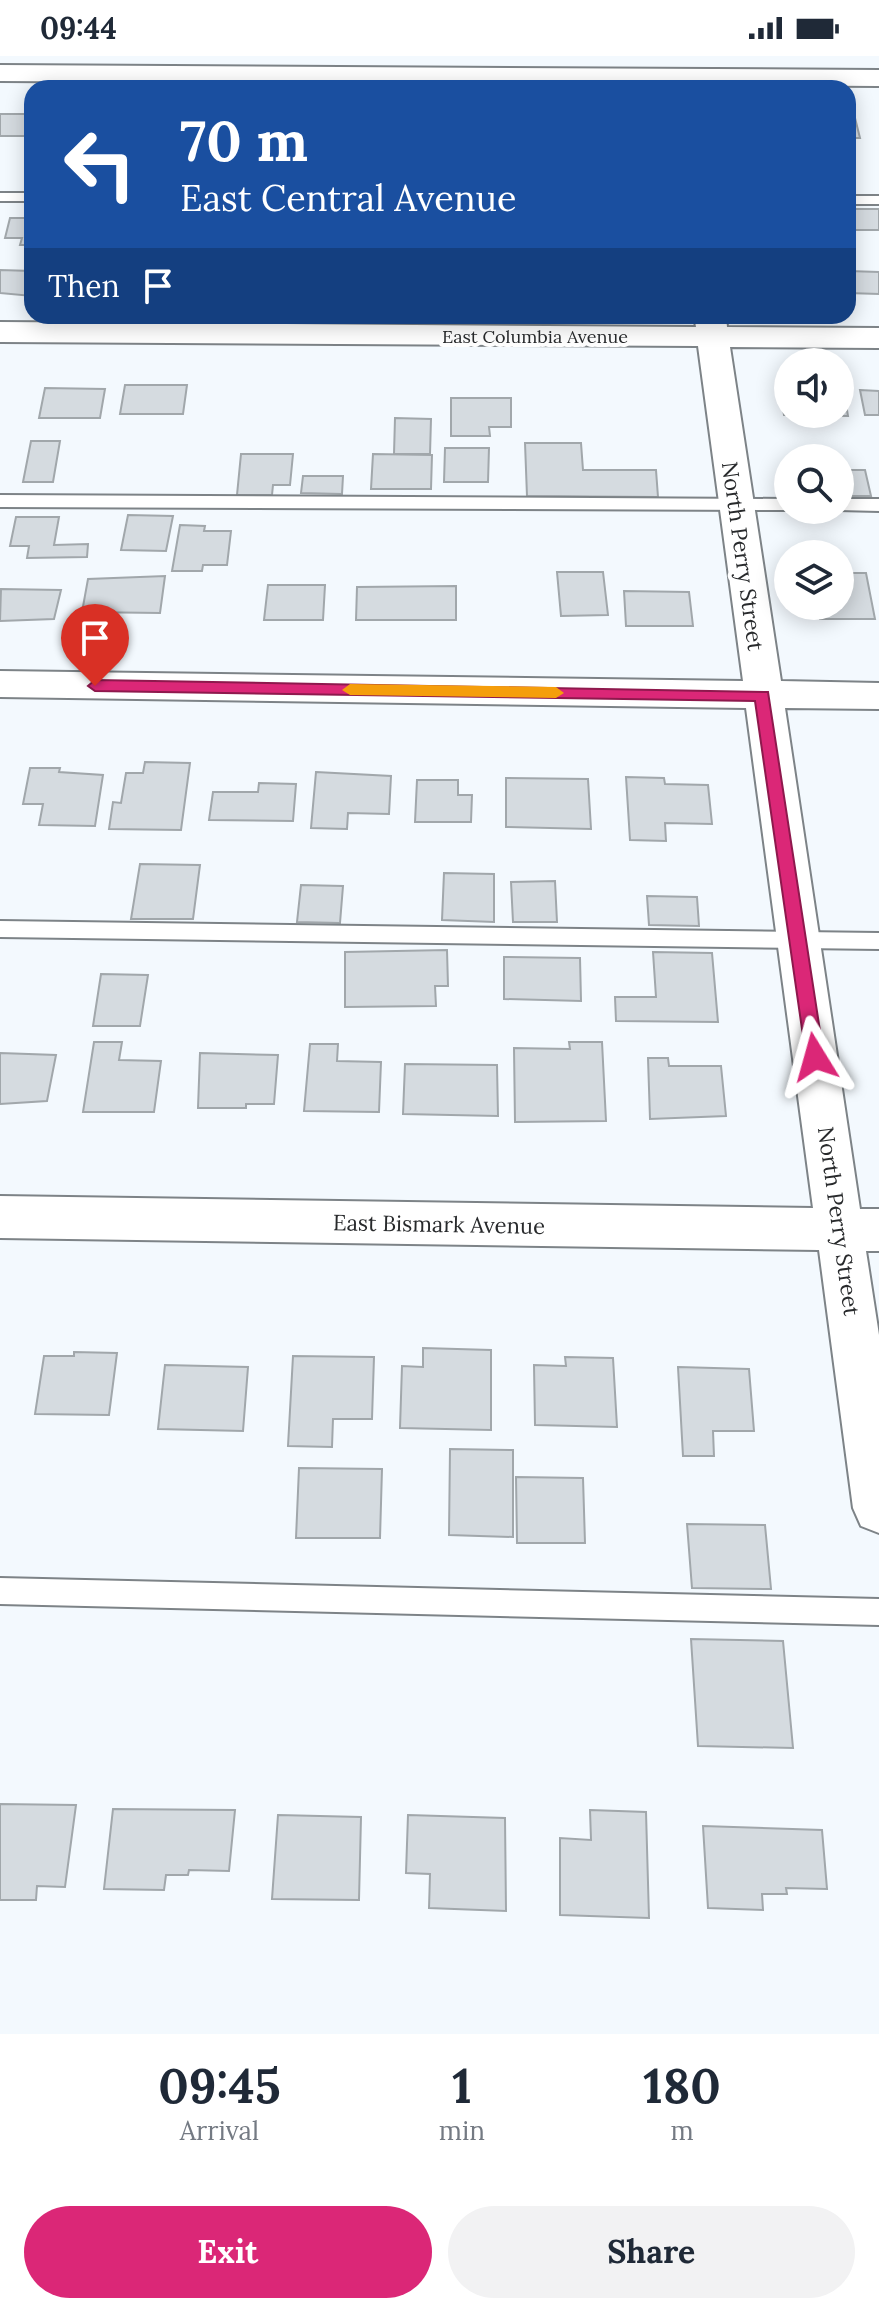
<!DOCTYPE html>
<html lang="en">
<head>
<meta charset="utf-8">
<style>
	:root { --surface:#fff; --page:#f2f2f3; --text:#1f2937; --muted:#747a83; --accent:#db2777 }
	body { margin:0; font-family:Lora,serif; background:var(--page); color:var(--text); height:100vh; display:flex; flex-direction:column; font-size:30px; white-space:nowrap }
	* { box-sizing:border-box; margin:0 }
	p { font-size:26px; color:var(--muted) }
	.icon { flex:none; width:44px; height:44px; fill:none; stroke:currentColor; stroke-width:2; stroke-linecap:round; stroke-linejoin:round }
	.map { position:relative; height:1978px; overflow:hidden }
	.side { display:flex; flex-direction:column; background:var(--surface); flex:1 }
	.side>* { flex:none }
	.top-card { position:absolute; left:24px; top:24px; width:832px; height:244px; border-radius:24px; box-shadow:0 4px 20px #0003; background:#1a4fa0; color:#fff; overflow:hidden }
	.controls { position:absolute; left:774px; top:292px; display:grid; gap:16px }
	.controls a { display:grid; place-items:center; width:80px; height:80px; border-radius:50%; background:var(--surface); box-shadow:0 4px 20px #0003; font-size:40px }
	.pin { position:absolute; display:grid; place-items:center; width:68px; height:68px; color:#fff; margin:-82px -34px; border-radius:50% 50% 50% 0; rotate:-45deg; box-shadow:0 0 8px #0007 }
	.pin .icon { rotate:45deg }
	.me { position:absolute; width:88px; margin:-44px; rotate:352deg; stroke-linejoin:round; filter:drop-shadow(0 0 6px #0008) }
	.turn { display:flex; align-items:center; gap:28px; height:168px; padding:0 24px; font-size:36px }
	.turn .icon { width:104px; height:104px; stroke-width:2.5 }
	.turn b { display:block; font-size:56px; line-height:68px }
	.then { display:flex; align-items:center; height:76px; padding:0 24px; background:#0003; gap:16px; font-size:30px }
	.eta { display:flex; justify-content:space-evenly; align-items:center; height:136px; text-align:center }
	.eta b { font-size:48px; font-weight:700; line-height:56px }
	.action { display:flex; gap:16px; margin-top:auto; padding:16px 24px }
	.action a { flex:1; height:92px; border-radius:48px; background:var(--accent); color:#fff; font-size:32px; font-weight:700; line-height:92px; text-align:center }
	.action a+a { background:var(--page); color:var(--text) }
	.status { display:flex; justify-content:space-between; align-items:center; height:56px; padding:0 40px; background:var(--surface); direction:ltr }
	.status svg { height:22px; fill:currentColor }
	.map>svg:first-child { display:block }
</style>
</head>
<body>
<div class="status"><b>09:44</b><svg viewBox="0 0 49 12"><path d="M0 12V9h3v3zM5 12V6h3v6zM10 12V3h3v9zM15 12V0h3v12zM26 1h20v11H26zM47 4h2v5h-2z"/></svg></div>
<div class="map">
<svg width="879" height="1978" viewBox="0 0 879 1978">
	<rect width="100%" height="100%" fill="#f3f9fe"/>
	<path fill="#d5dbe0" stroke="#a1a7ab" stroke-width="2" d="M 0,58 L 30,58 L 32,80 L 0,80 Z
		M 848,62 L 855,62 L 860,82 L 848,82 Z
		M 848,153 L 879,153 L 879,174 L 848,174 Z
		M 10,162 L 32,162 L 32,189 L 20,189 L 22,182 L 5,182 Z
		M 0,214 L 32,215 L 32,240 L 0,237 Z
		M 848,215 L 879,216 L 879,238 L 848,237 Z
		M 125,329 L 187,329 L 183,358 L 120,358 Z
		M 45,332 L 105,333 L 100,362 L 39,362 Z
		M 780,333 L 788,333 L 788,358 L 840,358 L 840,336 L 844,336 L 848,360 L 784,359 Z
		M 860,334 L 879,335 L 879,359 L 865,359 Z
		M 451,342 L 511,342 L 511,371 L 489,371 L 490,380 L 451,380 Z
		M 395,362 L 431,363 L 430,398 L 394,398 Z
		M 31,385 L 60,385 L 53,426 L 23,426 Z
		M 525,387 L 581,387 L 583,414 L 656,414 L 658,441 L 527,440 Z
		M 445,392 L 489,392 L 488,426 L 444,426 Z
		M 241,398 L 293,398 L 290,429 L 273,429 L 272,439 L 237,439 Z
		M 373,398 L 432,399 L 431,433 L 371,433 Z
		M 840,414 L 865,414 L 871,440 L 840,440 Z
		M 303,420 L 343,420 L 342,438 L 301,437 Z
		M 128,459 L 173,460 L 166,495 L 121,494 Z
		M 16,461 L 59,461 L 54,489 L 88,488 L 87,501 L 27,502 L 29,490 L 10,490 Z
		M 180,469 L 205,470 L 204,475 L 231,475 L 227,509 L 203,509 L 202,515 L 172,515 Z
		M 840,508 L 844,508 L 846,517 L 866,517 L 875,563 L 820,563 L 818,550 L 840,550 Z
		M 557,516 L 603,516 L 608,559 L 561,560 Z
		M 165,520 L 160,557 L 82,556 L 88,523 Z
		M 268,529 L 325,529 L 323,564 L 264,564 Z
		M 456,530 L 456,564 L 356,564 L 357,531 Z
		M 1,533 L 61,534 L 54,563 L 0,565 Z
		M 624,535 L 689,536 L 693,570 L 626,570 Z
		M 145,706 L 190,707 L 181,774 L 109,773 L 113,746 L 121,747 L 126,717 L 143,717 Z
		M 30,712 L 60,712 L 59,716 L 103,719 L 95,770 L 39,769 L 43,748 L 23,748 Z
		M 316,716 L 391,720 L 389,758 L 348,757 L 347,773 L 311,772 Z
		M 626,721 L 664,722 L 665,728 L 708,729 L 712,768 L 665,767 L 666,785 L 630,784 Z
		M 506,722 L 588,723 L 591,773 L 506,771 Z
		M 417,724 L 458,724 L 458,739 L 472,739 L 471,766 L 415,766 Z
		M 259,727 L 296,728 L 293,765 L 209,764 L 213,736 L 258,736 Z
		M 140,808 L 200,809 L 193,863 L 131,863 Z
		M 444,817 L 494,818 L 494,866 L 442,864 Z
		M 555,825 L 557,866 L 513,866 L 511,826 Z
		M 301,829 L 343,830 L 340,867 L 297,866 Z
		M 647,840 L 697,841 L 699,870 L 649,869 Z
		M 447,894 L 448,930 L 435,930 L 436,950 L 345,951 L 345,896 Z
		M 653,896 L 712,897 L 718,966 L 616,965 L 615,941 L 656,941 Z
		M 504,901 L 580,902 L 581,945 L 504,943 Z
		M 101,918 L 148,919 L 140,970 L 93,970 Z
		M 94,986 L 122,986 L 119,1004 L 161,1005 L 154,1056 L 83,1056 Z
		M 569,986 L 602,986 L 606,1065 L 515,1066 L 514,992 L 570,993 Z
		M 310,988 L 338,988 L 337,1005 L 381,1006 L 379,1056 L 304,1055 Z
		M 0,997 L 56,999 L 47,1045 L 0,1048 Z
		M 200,997 L 278,999 L 274,1048 L 246,1048 L 246,1052 L 198,1052 Z
		M 648,1002 L 668,1002 L 669,1010 L 721,1010 L 726,1060 L 650,1063 Z
		M 405,1008 L 497,1009 L 498,1060 L 403,1058 Z
		M 423,1292 L 491,1294 L 491,1374 L 400,1372 L 402,1310 L 423,1311 Z
		M 74,1296 L 117,1297 L 109,1359 L 35,1358 L 44,1300 L 74,1300 Z
		M 293,1300 L 374,1301 L 372,1363 L 333,1363 L 332,1391 L 288,1390 Z
		M 565,1301 L 613,1302 L 617,1371 L 535,1369 L 534,1309 L 566,1310 Z
		M 165,1309 L 248,1311 L 243,1375 L 158,1373 Z
		M 678,1311 L 749,1313 L 754,1375 L 713,1375 L 714,1400 L 683,1400 Z
		M 450,1393 L 513,1394 L 513,1481 L 449,1479 Z
		M 299,1412 L 382,1413 L 380,1482 L 296,1482 Z
		M 516,1421 L 583,1422 L 585,1487 L 517,1487 Z
		M 687,1468 L 765,1469 L 771,1533 L 692,1532 Z
		M 691,1583 L 783,1585 L 793,1692 L 698,1690 Z
		M 0,1748 L 76,1749 L 65,1831 L 37,1830 L 36,1844 L 0,1844 Z
		M 113,1753 L 235,1754 L 229,1815 L 189,1814 L 188,1819 L 166,1819 L 164,1834 L 104,1833 Z
		M 590,1754 L 646,1756 L 649,1862 L 560,1859 L 560,1782 L 591,1784 Z
		M 278,1759 L 361,1761 L 359,1844 L 272,1843 Z
		M 408,1759 L 505,1762 L 506,1855 L 429,1852 L 430,1818 L 406,1817 Z
		M 703,1770 L 822,1774 L 827,1833 L 786,1832 L 787,1838 L 762,1838 L 763,1854 L 708,1852 Z"/>
	<g fill="none" stroke-linecap="round" stroke-linejoin="round">
		<defs>
			<path id="lane" d="M 0,137 L 32,137 L 32,145 L 0,145 Z
				M 848,140 L 879,140 L 879,148 L 848,148 Z
				M 0,439 L 788,443 L 790,454 L 0,451 Z
				M 840,443 L 879,443 L 879,455 L 838,454 Z
				M 0,865 L 879,877 L 879,893 L 0,881 Z
				M 0,1522 L 879,1543 L 879,1569 L 0,1548 Z"/>
			<path id="street" d="M 0,9 L 879,14 L 879,30 L 0,25 Z
				M 694,260 L 726,260 L 727,271 L 879,272 L 879,292 L 730,291 L 781,625 L 879,627 L 879,653 L 785,652 L 860,1153 L 879,1153 L 879,1195 L 866,1195 L 879,1279 L 879,1477 L 861,1470 L 853,1452 L 819,1194 L 0,1182 L 0,1140 L 813,1152 L 746,652 L 0,641 L 0,615 L 743,625 L 698,290 L 0,286 L 0,266 L 696,271 Z"/>
		</defs>
		<use href="#lane" stroke="#7d8387" stroke-width="4"/>
		<use href="#street" stroke="#7d8387" stroke-width="4"/>
		<use href="#lane" fill="#fff" fill-rule="evenodd"/>
		<use href="#street" fill="#fff" fill-rule="evenodd"/>
	</g>
	<path fill="#db2777" stroke="#8e194d" stroke-width="2" d="M 95,624 L 768,636 L 824,1001 L 821,1006 L 809,1006 L 806,1001 L 755,645 L 95,635 L 88,630 Z"/>
	<path fill="#f59e0b" d="M 350,628 L 556,631 L 564,637 L 556,642 L 350,639 L 342,634 Z"/>
	<g text-anchor="middle" dominant-baseline="central" stroke-width="8" stroke-linejoin="round" paint-order="stroke">
		<g font-size="18" fill="#282a2c" stroke="#fff">
			<text x="535" y="280">East Columbia Avenue</text>
		</g>
		<g font-size="22" fill="#282a2c" stroke="#fff">
			<text transform="translate(743 500) rotate(82)">North Perry Street</text>
			<text transform="translate(839 1165) rotate(82)">North Perry Street</text>
			<text transform="translate(439 1168) rotate(1)">East Bismark Avenue</text>
		</g>
	</g>
</svg>
<div class="controls">
<a><svg class="icon" aria-label="sound" viewBox="0 0 24 24"><path d="M4 9h4l5-4v14l-5-4H4zM17 9q2 3 0 6"/></svg></a>
<a><svg class="icon" aria-label="search" viewBox="0 0 24 24"><circle cx="10" cy="10" r="6"/><path d="M15 15l6 6"/></svg></a>
<a><svg class="icon" aria-label="layers" viewBox="0 0 24 24"><path d="M12 4l9 5-9 5-9-5zM3 14l9 5 9-5"/></svg></a>
</div>
<div class="pin" style="left:95px;top:630px;background:#d93025"><svg class="icon" aria-label="arrive" viewBox="0 0 24 24"><path d="M6 21V4h12l-3 4 3 4H6"/></svg></div>
<svg class="me" style="left:815px;top:1001px" viewBox="-20 -20 40 40"><path d="M0-17L14 15 0 8-14 15z" fill="#db2777" stroke="#fff" stroke-width="4"/></svg>
<div class="top-card">
<div class="turn"><svg class="icon" aria-label="left" viewBox="0 0 24 24"><path d="M17 20v-9H6M10 6l-5 5 5 5"/></svg><div><b>70 m</b>East Central Avenue</div></div>
<div class="then">Then<svg class="icon" aria-label="arrive" viewBox="0 0 24 24"><path d="M6 21V4h12l-3 4 3 4H6"/></svg></div>
</div>
</div>
<section class="side">
<div class="eta">
<div><b>09:45</b><p>Arrival</p></div>
<div><b>1</b><p>min</p></div>
<div><b>180</b><p>m</p></div>
</div>
<div class="action"><a>Exit</a><a>Share</a></div>
</section>
</body>
</html>
